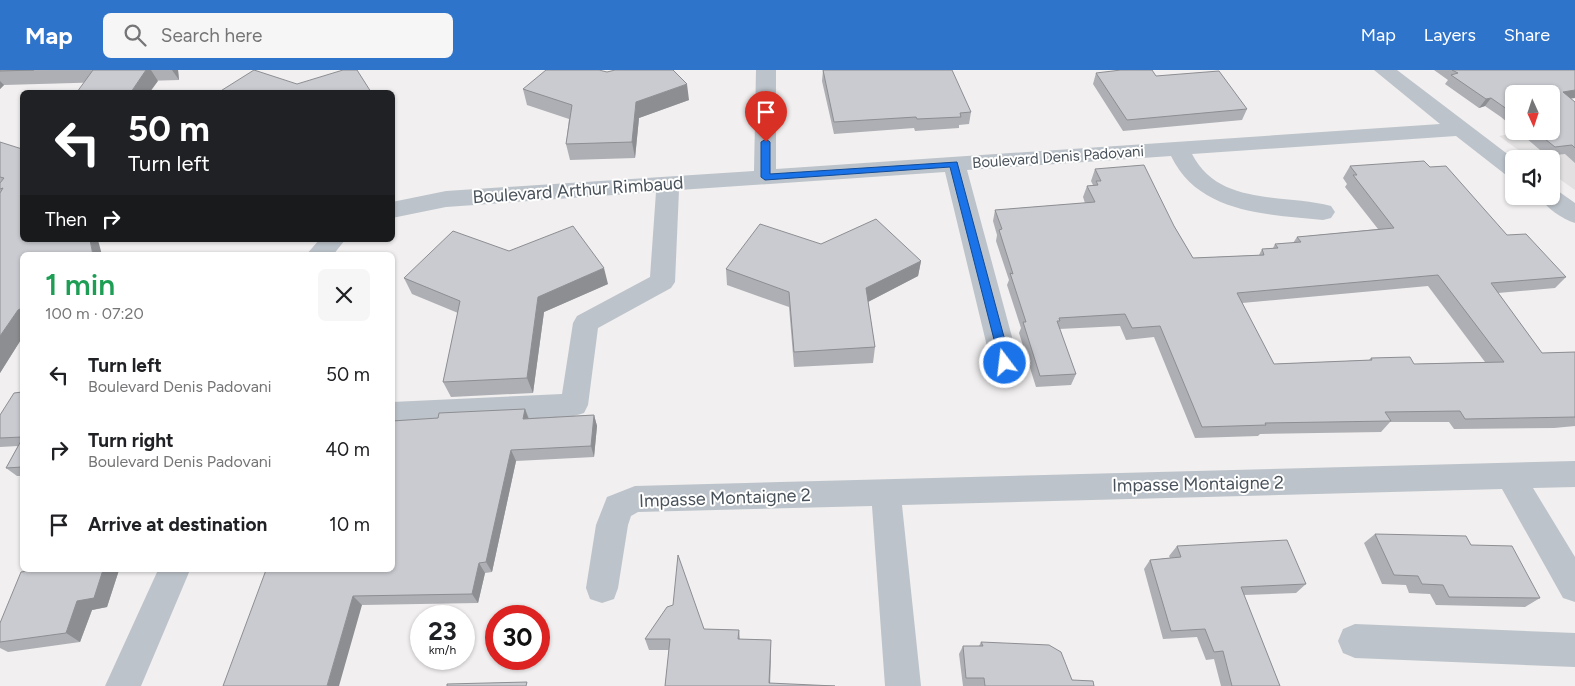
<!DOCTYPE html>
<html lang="en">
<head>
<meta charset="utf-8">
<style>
	:root { --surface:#fff; --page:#f6f6f6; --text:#202124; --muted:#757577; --accent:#2f74cb }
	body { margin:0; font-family:Figtree,sans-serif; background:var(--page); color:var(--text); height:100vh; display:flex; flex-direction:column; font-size:19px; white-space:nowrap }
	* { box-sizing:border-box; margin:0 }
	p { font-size:16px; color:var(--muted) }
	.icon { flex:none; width:28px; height:28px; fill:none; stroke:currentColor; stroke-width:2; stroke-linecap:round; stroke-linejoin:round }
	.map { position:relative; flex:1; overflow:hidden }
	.side { position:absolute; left:20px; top:182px; width:375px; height:320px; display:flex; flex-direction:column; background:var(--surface); border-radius:8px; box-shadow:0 1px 4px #0004 }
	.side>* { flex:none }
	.top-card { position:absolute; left:20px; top:20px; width:375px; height:152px; border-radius:8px; box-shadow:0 1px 4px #0004; background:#202124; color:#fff; overflow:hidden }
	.needle { width:32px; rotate:177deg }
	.fabs { position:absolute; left:1505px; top:15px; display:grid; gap:10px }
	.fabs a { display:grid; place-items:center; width:55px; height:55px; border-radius:8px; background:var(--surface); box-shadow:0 1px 4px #0004; font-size:25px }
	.speed { position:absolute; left:410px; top:535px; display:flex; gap:10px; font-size:25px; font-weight:700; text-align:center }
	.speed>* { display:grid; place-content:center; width:65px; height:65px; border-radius:50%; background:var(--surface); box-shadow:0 1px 4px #0004; line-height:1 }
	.speed small { font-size:12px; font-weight:400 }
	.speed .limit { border:8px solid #d22; background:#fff; color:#111 }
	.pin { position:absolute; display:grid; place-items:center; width:42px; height:42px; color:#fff; margin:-51px -21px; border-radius:50% 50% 50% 0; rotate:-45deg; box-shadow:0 0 5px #0007 }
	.pin .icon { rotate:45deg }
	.me { position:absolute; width:55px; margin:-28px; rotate:345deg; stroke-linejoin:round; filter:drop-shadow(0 0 4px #0008) }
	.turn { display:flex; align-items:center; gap:18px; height:105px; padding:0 25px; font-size:22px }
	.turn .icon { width:65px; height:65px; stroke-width:2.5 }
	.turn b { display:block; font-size:35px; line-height:42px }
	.then { display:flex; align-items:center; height:48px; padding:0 25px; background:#0003; gap:10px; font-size:19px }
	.round { display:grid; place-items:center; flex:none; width:52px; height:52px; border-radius:8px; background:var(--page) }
	.overview { display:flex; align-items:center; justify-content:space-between; height:85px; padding:0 25px }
	h1 { font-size:30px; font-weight:600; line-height:38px; color:#1e9e55 }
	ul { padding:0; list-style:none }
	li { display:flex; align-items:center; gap:15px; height:75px; padding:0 25px }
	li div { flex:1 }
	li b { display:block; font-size:19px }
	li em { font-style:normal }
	header { display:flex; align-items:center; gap:30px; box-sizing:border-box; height:70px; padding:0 25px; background:var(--accent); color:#fff }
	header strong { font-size:24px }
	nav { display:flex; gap:28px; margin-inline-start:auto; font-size:18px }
	.search { width:350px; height:45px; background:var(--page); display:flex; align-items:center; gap:12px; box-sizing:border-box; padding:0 18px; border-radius:8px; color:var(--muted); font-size:19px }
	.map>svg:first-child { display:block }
</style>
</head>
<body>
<header>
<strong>Map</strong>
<div class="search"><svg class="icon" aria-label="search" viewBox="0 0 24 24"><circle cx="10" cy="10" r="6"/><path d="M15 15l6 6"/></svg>Search here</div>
<nav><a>Map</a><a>Layers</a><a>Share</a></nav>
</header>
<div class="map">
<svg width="1575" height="616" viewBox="0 0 1575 616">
	<rect width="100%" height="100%" fill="#f1efef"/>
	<path fill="#e2e0e0" d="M 1575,53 L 1575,120 L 1551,103 L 1551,89 L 1531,89 L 1499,66 L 1526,61 L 1551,61 Z"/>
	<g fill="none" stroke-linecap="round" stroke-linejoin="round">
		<path fill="#bcc3ca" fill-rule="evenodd" d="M 756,0 L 776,0 L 776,99 L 1440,54 L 1374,0 L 1397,0 L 1514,89 L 1514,107 L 1506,105 L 1456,66 L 1192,84 C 1219,137 1284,123 1331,136 L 1335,142 L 1331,148 L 1323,150 C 1267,144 1199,144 1171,86 L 967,100 L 1019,293 L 1015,300 L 1005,304 L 995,300 L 991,293 L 945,102 L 679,120 L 675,212 L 671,218 L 598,258 L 588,335 L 584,343 L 574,346 L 392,356 L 392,332 L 562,324 L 573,253 L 577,246 L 650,207 L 656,122 L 446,137 L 392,148 L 392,132 L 446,121 L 754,101 Z
			M 1551,119 L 1558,121 L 1575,133 L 1575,153 C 1562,149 1546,138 1539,126 L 1551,126 Z
			M 319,170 L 345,170 L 333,185 L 306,185 Z
			M 1575,391 L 1575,417 L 1533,418 L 1575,487 L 1575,532 L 1563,528 L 1502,419 L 902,435 L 921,616 L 885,616 L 872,436 L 638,442 L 631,446 L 628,455 L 618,518 L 614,529 L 602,533 L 590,529 L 586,518 L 596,455 L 607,427 L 635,416 Z
			M 158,500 L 190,500 L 141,616 L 105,616 Z
			M 1355,554 L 1575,563 L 1575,597 L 1355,588 L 1343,583 L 1338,571 L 1343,559 Z"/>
	</g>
	<path fill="#adafb4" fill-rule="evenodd" d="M 0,0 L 178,0 L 179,10 L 4,15 L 0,19 Z
		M 823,0 L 971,42 L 969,54 L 959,55 L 959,58 L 915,61 L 914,58 L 834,64 L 822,11 Z
		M 1434,0 L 1575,0 L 1570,28 L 1575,32 L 1575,93 L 1565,84 L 1547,86 L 1518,61 L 1551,61 L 1514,24 L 1514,58 L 1501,47 L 1485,36 L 1479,38 L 1445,14 L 1448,10 Z
		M 1096,3 L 1156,6 L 1247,39 L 1242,50 L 1123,61 L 1093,14 Z
		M 523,19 L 689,30 L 639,48 L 635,88 L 570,90 L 566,74 L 569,49 L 527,35 Z
		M 0,72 L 22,185 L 22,268 L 0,303 Z
		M 1350,96 L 1430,97 L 1507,165 L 1566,207 L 1555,218 L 1498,223 L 1542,283 L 1575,282 L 1575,356 L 1554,358 L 1454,359 L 1449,352 L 1390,352 L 1381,362 L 1260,364 L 1258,366 L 1195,368 L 1154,267 L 1126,270 L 1120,256 L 1059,259 L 1076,304 L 1071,315 L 1036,317 L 1019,263 L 1021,258 L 1007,215 L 1009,210 L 996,171 L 997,165 L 993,151 L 995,140 L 1085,133 L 1083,127 L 1087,116 L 1093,115 L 1091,111 L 1095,99 L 1174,156 L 1193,188 L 1259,185 L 1262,179 L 1273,178 L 1275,174 L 1293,173 L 1297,167 L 1378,159 L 1345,117 L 1347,114 L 1343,108 ZM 1428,216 L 1485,292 L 1414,294 L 1371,288 L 1369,290 L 1274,294 L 1242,233 Z
		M 821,174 L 921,191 L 918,206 L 868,232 L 875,277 L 873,293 L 794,297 L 789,237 L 727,215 L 726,199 Z
		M 509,181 L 608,214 L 544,242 L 533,323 L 451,327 L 443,312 L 458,243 L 412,224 L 404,208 Z
		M 22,322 L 22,406 L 17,406 L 6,398 L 18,376 L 0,377 L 0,345 Z
		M 525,339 L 529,348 L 594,345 L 597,356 L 594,387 L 516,391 L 492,502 L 485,503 L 478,533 L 362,535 L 223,616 L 438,348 Z
		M 1375,464 L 1471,475 L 1540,528 L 1525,537 L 1436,535 L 1430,524 L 1409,523 L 1406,515 L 1382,514 L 1364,473 Z
		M 1177,476 L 1306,514 L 1296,523 L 1244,525 L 1280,616 L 1221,616 L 1214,589 L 1206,590 L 1197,567 L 1163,569 L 1144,499 L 1150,490 L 1170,488 L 1169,486 Z
		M 36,500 L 119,500 L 107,537 L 92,540 L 80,572 L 8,582 L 0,578 L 0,553 Z
		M 704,559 L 739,560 L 740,569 L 771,570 L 771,581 L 665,616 L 669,580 L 649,580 L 645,569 Z
		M 981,572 L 1072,610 L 1094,616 L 963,616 L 959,584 L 963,576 L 979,576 Z"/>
	<path fill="#8d8e92" d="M 146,0 L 151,0 L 158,11 L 150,22 L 131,22 Z
		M 172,0 L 178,0 L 179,10 Z
		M 0,11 L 4,15 L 0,19 Z
		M 687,14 L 689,30 L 639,48 L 635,88 L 632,72 L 636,32 Z
		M 1575,20 L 1575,28 L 1556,31 L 1563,22 Z
		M 1491,28 L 1485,36 L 1479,38 L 1486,29 Z
		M 90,170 L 98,170 L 102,185 L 93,185 Z
		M 921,191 L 918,206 L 864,234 L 866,218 Z
		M 604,198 L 608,214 L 544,242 L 533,323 L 527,308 L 538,227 Z
		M 22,238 L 22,268 L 0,303 L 0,266 L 18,240 Z
		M 525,339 L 529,350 L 523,349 Z
		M 594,345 L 597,356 L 594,387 L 591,376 Z
		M 511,380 L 516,391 L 492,502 L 486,492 Z
		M 479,493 L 485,503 L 478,533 L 472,524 Z
		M 103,500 L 119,500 L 107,537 L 92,540 L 80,572 L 66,563 L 77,531 Z
		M 353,526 L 362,535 L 339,616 L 327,616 Z
		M 771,570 L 771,581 L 770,616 L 769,613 Z"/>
	<path fill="#c9cbd1" stroke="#8d8e92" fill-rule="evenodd" d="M 0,0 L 34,0 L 0,1 Z
		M 93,0 L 146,0 L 131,22 L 77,22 Z
		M 254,0 L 297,14 L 343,0 L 357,0 L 371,22 L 219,22 Z
		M 546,0 L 599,0 L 607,2 L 615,0 L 673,0 L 687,14 L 636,32 L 632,72 L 566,74 L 572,35 L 523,19 Z
		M 823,0 L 952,0 L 971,42 L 960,43 L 961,47 L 917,49 L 916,47 L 834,52 Z
		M 1121,0 L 1152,0 L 1156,6 L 1219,1 L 1247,39 L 1127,50 L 1096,3 Z
		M 1452,0 L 1575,0 L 1575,20 L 1563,22 L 1575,32 L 1575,78 L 1572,75 L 1555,77 L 1535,61 L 1551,61 L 1551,24 L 1514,24 L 1514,44 L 1491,28 L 1486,29 L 1451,5 L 1458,3 Z
		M 0,72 L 22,79 L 22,170 L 90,170 L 93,185 L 22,185 L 22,238 L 18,240 L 0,266 L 0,123 L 3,118 L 0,119 L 0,113 L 4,108 L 0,107 Z
		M 1424,91 L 1430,97 L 1446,96 L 1507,165 L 1526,164 L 1566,207 L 1491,213 L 1542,283 L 1575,282 L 1575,347 L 1465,349 L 1460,341 L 1385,342 L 1391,351 L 1265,353 L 1266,355 L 1202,357 L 1160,256 L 1132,258 L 1125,244 L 1059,248 L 1060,251 L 1057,251 L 1076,304 L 1040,306 L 1023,252 L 1026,252 L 1010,203 L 1013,204 L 999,160 L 1002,159 L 995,140 L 1095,132 L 1087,116 L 1098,115 L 1096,111 L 1101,111 L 1095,99 L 1144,95 L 1174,156 L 1193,188 L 1264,185 L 1262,179 L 1278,178 L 1275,174 L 1301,172 L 1297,167 L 1394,158 L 1353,105 L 1357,105 L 1350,96 ZM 1438,205 L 1504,292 L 1414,294 L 1410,287 L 1371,288 L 1372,290 L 1274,294 L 1237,223 Z
		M 876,149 L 921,191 L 866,218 L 875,277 L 794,282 L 789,222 L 726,199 L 760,154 L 821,174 Z
		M 573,156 L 604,198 L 538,227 L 527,308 L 443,312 L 460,231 L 404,208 L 453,161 L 509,181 Z
		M 22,322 L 22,367 L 0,368 L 0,345 L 14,323 Z
		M 525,339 L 523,349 L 594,345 L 591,376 L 511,380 L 486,492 L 479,493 L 472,524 L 353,526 L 327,616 L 223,616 L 266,500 L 392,500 L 392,351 L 438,348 L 439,343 Z
		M 22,369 L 22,397 L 6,398 Z
		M 1375,464 L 1466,466 L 1471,475 L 1512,476 L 1540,528 L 1449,527 L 1443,515 L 1422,514 L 1418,506 L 1394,505 Z
		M 1287,470 L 1306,514 L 1241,517 L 1280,616 L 1232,616 L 1223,581 L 1214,582 L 1205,559 L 1171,561 L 1150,490 L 1181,487 L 1177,476 Z
		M 678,485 L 704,559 L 739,560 L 738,569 L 771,570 L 769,613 L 835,616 L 665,616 L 670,569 L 645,569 L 667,537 L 673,535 Z
		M 36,500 L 103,500 L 94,528 L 77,531 L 66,563 L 0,572 L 0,553 L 21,502 Z
		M 981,572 L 1049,575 L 1061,582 L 1072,610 L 1093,611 L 1094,616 L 985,616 L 984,608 L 966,608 L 963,576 L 983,576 Z
		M 527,612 L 526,616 L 447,616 L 447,614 Z"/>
	<path fill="#1a73e8" stroke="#114b97" d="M 766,69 L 770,72 L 770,104 L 957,92 L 1011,293 L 1009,296 L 1005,297 L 1000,293 L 950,97 L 765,110 L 761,107 L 761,72 Z"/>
	<g text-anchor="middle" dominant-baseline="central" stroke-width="4" stroke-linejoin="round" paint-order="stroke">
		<g font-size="15" fill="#49525a" stroke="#fff">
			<text transform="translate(1058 87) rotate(-4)">Boulevard Denis Padovani</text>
		</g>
		<g font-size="18" fill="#49525a" stroke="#fff">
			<text transform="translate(578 120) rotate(-4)">Boulevard Arthur Rimbaud</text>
			<text transform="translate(1198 414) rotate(-1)">Impasse Montaigne 2</text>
			<text transform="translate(725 428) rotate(-2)">Impasse Montaigne 2</text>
		</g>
	</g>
</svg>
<div class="fabs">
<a><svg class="needle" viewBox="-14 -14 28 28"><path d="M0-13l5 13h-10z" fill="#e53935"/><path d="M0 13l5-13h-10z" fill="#757577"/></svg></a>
<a><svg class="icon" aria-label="sound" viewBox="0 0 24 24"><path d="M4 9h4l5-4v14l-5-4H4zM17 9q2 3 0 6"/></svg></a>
</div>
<div class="speed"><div>23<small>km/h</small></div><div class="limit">30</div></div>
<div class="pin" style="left:766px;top:72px;background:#d93025"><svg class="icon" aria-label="arrive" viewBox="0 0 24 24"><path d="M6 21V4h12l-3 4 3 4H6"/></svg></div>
<svg class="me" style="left:1005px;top:293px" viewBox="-20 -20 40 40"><circle r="17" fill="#1a73e8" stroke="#fff" stroke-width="3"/><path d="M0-11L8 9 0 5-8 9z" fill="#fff"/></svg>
<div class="top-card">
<div class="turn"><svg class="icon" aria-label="left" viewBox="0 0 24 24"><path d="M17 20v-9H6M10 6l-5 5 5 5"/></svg><div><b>50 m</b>Turn left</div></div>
<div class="then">Then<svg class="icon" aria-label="right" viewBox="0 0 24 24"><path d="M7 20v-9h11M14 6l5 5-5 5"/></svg></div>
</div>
<section class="side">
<div class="overview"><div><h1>1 min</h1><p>100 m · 07:20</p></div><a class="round"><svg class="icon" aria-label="close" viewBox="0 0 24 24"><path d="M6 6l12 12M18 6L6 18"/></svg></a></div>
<ul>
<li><svg class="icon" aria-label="left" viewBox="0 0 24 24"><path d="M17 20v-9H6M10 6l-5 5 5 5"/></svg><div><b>Turn left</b><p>Boulevard Denis Padovani</p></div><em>50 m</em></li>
<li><svg class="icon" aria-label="right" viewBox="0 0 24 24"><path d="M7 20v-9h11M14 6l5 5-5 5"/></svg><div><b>Turn right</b><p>Boulevard Denis Padovani</p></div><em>40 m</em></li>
<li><svg class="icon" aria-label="arrive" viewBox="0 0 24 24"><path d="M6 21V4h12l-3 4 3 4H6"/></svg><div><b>Arrive at destination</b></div><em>10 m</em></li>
</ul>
</section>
</div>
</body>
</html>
